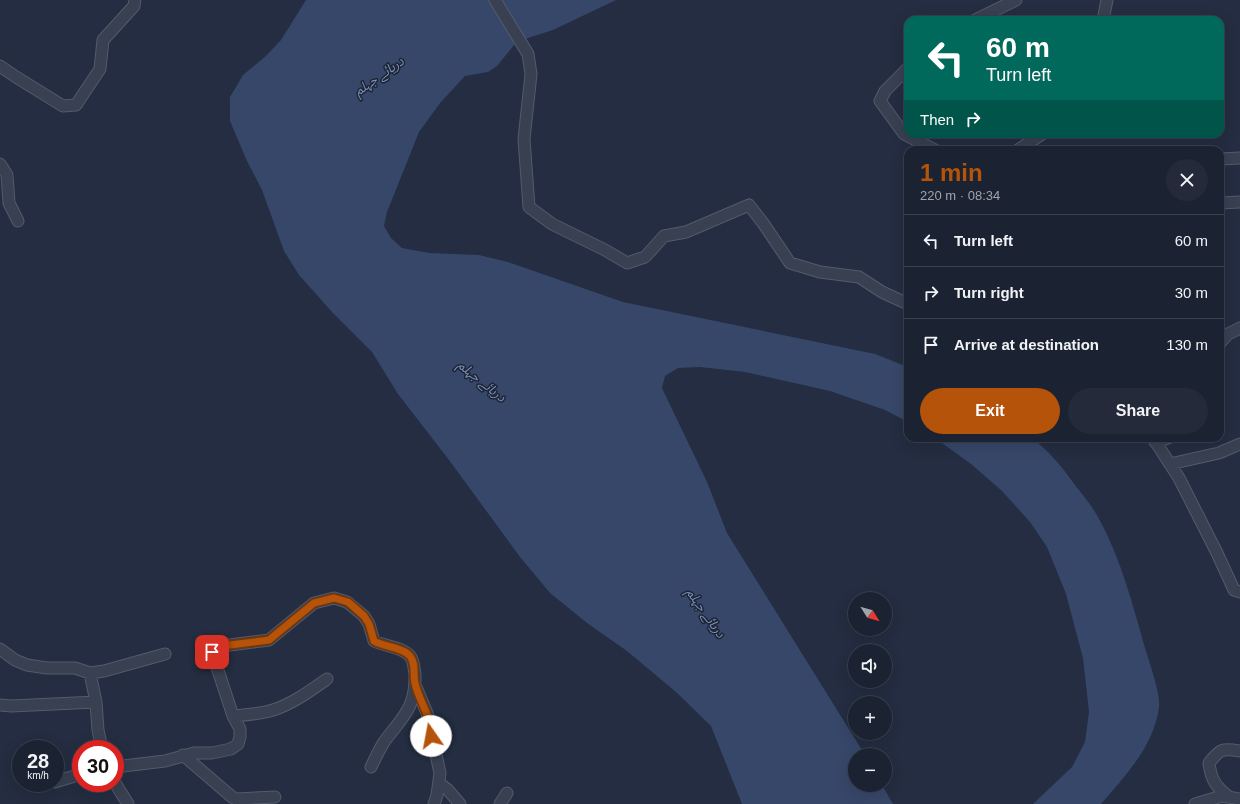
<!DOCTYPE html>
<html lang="en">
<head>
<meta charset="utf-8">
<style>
	:root { --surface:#1b2231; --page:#242a39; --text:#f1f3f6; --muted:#a0a4ab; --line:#393f4d; --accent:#b45309 }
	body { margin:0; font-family:Arial,"Noto Sans Arabic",sans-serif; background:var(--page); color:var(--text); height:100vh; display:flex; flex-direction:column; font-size:15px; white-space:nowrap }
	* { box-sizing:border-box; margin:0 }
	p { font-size:13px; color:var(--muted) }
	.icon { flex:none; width:22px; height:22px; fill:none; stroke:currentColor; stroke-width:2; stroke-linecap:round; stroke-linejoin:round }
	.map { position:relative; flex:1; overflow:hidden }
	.drawer { position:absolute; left:904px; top:146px; width:320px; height:296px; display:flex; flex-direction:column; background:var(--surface); border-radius:12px; box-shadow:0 4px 16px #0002,0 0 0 1px var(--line) }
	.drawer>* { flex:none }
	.top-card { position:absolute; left:904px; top:16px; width:320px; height:122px; border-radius:12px; box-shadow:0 4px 16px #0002,0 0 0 1px var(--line); background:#00695c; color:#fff; overflow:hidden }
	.needle { width:26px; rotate:127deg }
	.buttons { position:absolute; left:848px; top:592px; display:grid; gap:8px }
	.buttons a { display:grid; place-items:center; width:44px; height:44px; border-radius:50%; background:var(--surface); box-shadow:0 4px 16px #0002,0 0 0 1px var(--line); font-size:20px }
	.speed { position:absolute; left:12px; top:740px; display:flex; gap:8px; font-size:20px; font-weight:700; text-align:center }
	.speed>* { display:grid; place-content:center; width:52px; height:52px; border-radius:50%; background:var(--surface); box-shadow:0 4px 16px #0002,0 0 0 1px var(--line); line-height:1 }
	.speed small { font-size:10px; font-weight:400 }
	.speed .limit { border:6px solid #d22; background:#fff; color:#111 }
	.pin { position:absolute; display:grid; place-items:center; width:34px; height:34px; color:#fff; margin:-17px; border-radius:8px; box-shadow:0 2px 6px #0006 }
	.me { position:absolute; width:44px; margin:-22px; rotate:348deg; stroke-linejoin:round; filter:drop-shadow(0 0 3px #0008) }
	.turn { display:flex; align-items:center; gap:14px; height:84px; padding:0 16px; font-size:18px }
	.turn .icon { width:52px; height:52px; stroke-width:2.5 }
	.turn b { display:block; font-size:28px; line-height:34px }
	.then { display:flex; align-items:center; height:38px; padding:0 16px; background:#0003; gap:8px; font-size:15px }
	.round { display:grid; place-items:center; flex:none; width:42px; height:42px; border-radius:21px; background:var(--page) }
	.summary { display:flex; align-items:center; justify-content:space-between; height:68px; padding:0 16px }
	h1 { font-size:24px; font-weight:800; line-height:30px; color:var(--accent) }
	.primary-button { display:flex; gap:8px; margin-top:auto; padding:8px 16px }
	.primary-button a { flex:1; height:46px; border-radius:24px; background:var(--accent); color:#fff; font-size:16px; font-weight:800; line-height:46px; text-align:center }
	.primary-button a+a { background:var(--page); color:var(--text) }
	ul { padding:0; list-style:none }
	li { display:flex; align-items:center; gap:12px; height:52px; padding:0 16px; border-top:1px solid var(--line) }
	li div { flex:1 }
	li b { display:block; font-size:15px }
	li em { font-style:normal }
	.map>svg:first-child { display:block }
</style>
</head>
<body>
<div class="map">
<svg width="1240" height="804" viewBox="0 0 1240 804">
	<rect width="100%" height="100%" fill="#242d41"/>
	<path fill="#374769" d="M 306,0 L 616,0 L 553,30 L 528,38 L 515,44 L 497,66 L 488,72 L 465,76 L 441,102 L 419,132 L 387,212 L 384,226 L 391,238 L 402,248 L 429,253 L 479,255 L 508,262 L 623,302 L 875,354 L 908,367 L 908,422 L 885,410 L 830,391 L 745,372 L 700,367 L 678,368 L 665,376 L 662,388 L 707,482 L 727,533 L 865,755 L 855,755 L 855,785 L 882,785 L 893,804 L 742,804 L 711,726 L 676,692 L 627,651 L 587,623 L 550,593 L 520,557 L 449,460 L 398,394 L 372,352 L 332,312 L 299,275 L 284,251 L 262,190 L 247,161 L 230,121 L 230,97 L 243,75 L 266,56 L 281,40 Z
		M 935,438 L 1032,438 C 1049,451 1063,468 1075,485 C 1083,495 1092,506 1098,517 C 1120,556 1133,605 1145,648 C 1149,661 1161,695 1159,707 C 1154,746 1126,775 1101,804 L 1033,804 L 1072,767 L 1085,742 L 1089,712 L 1083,658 L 1066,594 L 1047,547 L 1030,522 L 1002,491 L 971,464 Z"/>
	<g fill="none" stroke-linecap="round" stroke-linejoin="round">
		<defs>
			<path id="minor" d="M 495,0 L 528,54 L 531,74 L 524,139 L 529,207 L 552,224 L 605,250 L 627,263 L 645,257 L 664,236 L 686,232 L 749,205 L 763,223 L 790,263 L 820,272 L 859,277 L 882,292 L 908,304
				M 975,20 L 1016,0
				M 1103,20 L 1107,0
				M 0,66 L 16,77 L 63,106 L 76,105 L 100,69 L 103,40 L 134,6 L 135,0
				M 908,68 L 885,91 L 880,101 L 904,134 L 935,150
				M 1018,150 L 1042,134
				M 1220,159 L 1240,158
				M 0,164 L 7,175 L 9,203 L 18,221
				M 1220,203 L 1240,202
				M 1220,343 L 1228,334 L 1240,328
				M 1153,438 L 1179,478 L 1217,553 L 1234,590 L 1240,592
				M 1155,442 L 1168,438
				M 1170,464 L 1219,453 L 1240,444
				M 0,649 L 15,660 L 27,665 L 47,668 L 75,668 L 90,673 L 104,671 L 165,654
				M 90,673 L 96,702 L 98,730 L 102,749
				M 416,687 L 427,713 L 440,773 L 437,795 L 434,804
				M 0,705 L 11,706 L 96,702
				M 233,716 C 246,715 260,714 273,710 C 292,704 310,691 327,679
				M 183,755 L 232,797 L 236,799 L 275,797
				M 115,767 L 165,761 L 194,753 L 212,753 L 231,749 L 238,744 L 240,737 L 240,729 L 233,716 L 212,652 L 215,649 L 222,646 L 269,640 L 314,603 L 334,598 L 347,602 L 364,616 L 369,624 L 374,641 C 384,646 403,647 410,656 C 414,661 414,669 415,674 C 416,709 402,717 384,742 C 379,750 375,759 371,767
				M 55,782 L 81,774
				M 115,783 L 128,804
				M 439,783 L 448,790 L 460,804
				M 1229,797 C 1216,787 1211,780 1209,763 C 1220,749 1222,748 1240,751
				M 500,804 L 507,793
				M 1195,804 L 1222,796 L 1240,799"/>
		</defs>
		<use href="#minor" stroke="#535b6b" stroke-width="13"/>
		<use href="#minor" stroke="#384051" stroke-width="11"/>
	</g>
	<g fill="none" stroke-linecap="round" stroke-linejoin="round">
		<defs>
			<path id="route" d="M 212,652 L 215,649 L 222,646 L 269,640 L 314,603 L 334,598 L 348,602 L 364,616 L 369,624 L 374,641 C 384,647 402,647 410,656 C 416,663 413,675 415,683 C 417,693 422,702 426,712 C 429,719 429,728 431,736"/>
		</defs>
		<use href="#route" stroke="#753606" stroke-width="10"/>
		<use href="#route" stroke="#b45309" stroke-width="7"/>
	</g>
	<g text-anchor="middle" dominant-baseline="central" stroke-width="3" stroke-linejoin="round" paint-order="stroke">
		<g font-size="13" font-style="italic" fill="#7b8eb4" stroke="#1d2536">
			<text transform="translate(379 76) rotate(-35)">دریائے جہلم</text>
			<text transform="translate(482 381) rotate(39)">دریائے جہلم</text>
			<text transform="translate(706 613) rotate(55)">دریائے جہلم</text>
		</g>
	</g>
</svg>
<div class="buttons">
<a><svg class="needle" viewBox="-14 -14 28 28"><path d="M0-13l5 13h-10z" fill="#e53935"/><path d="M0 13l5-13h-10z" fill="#a0a4ab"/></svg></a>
<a><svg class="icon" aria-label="sound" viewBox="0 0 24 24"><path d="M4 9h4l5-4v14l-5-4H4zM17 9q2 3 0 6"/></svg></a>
<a>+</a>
<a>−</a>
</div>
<div class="speed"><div>28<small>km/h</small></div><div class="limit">30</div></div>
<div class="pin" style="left:212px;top:652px;background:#d93025"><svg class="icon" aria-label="arrive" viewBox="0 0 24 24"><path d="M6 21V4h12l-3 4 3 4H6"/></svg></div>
<svg class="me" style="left:431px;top:736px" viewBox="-20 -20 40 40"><circle r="19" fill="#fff"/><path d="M0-13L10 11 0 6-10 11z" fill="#b45309"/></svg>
<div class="top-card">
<div class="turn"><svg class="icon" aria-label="left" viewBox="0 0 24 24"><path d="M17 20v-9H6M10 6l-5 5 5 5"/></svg><div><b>60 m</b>Turn left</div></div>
<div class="then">Then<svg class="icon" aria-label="right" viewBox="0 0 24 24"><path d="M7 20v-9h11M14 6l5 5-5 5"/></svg></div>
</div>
<section class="drawer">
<div class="summary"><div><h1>1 min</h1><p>220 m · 08:34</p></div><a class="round"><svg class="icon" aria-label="close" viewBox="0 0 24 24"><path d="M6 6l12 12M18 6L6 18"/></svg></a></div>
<ul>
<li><svg class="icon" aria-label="left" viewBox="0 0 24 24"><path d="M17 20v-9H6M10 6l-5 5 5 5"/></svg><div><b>Turn left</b></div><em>60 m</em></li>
<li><svg class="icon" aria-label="right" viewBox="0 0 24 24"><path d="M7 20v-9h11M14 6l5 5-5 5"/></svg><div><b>Turn right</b></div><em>30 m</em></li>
<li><svg class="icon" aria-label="arrive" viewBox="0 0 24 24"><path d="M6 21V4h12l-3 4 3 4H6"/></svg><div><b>Arrive at destination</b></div><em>130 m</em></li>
</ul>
<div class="primary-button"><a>Exit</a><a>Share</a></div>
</section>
</div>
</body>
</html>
